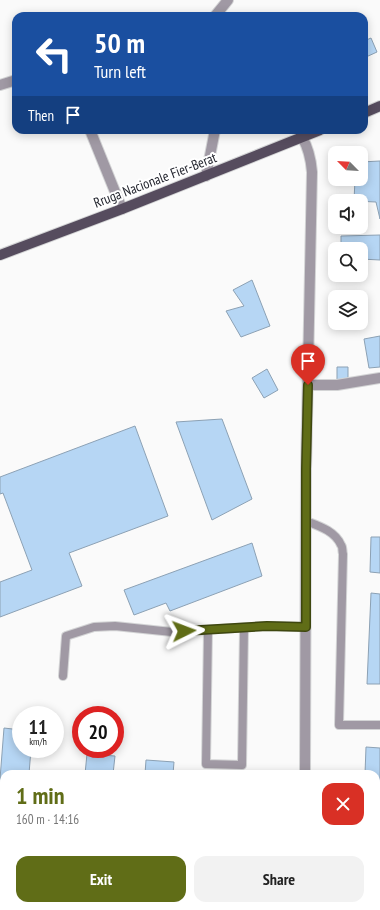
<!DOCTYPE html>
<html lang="en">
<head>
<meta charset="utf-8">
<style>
	:root { --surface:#fff; --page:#f2f2f2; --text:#222; --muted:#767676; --accent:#606d17 }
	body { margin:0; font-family:"PT Sans Narrow",sans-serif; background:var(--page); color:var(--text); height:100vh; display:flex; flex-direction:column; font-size:15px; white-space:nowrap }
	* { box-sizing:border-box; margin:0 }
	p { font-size:13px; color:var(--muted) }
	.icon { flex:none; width:22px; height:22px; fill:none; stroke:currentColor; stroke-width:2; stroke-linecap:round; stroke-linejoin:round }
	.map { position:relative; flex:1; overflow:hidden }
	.sheet { position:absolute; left:0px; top:770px; width:380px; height:140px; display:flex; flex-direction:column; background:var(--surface); border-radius:12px 12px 0 0; box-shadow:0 2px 10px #0003 }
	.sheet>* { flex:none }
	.banner { position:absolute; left:12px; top:12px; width:356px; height:122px; border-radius:12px; box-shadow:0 2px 10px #0003; background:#1a4fa0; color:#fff; overflow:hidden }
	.needle { width:26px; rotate:294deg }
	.tools { position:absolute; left:328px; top:146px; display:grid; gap:8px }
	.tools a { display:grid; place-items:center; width:40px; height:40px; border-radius:8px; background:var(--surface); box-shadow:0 2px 10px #0003; font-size:20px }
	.speed { position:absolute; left:12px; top:706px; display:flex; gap:8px; font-size:20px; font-weight:700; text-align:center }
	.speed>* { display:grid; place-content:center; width:52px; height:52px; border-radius:50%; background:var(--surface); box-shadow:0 2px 10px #0003; line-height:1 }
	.speed small { font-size:10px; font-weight:400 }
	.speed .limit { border:6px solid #d22; background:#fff; color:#111 }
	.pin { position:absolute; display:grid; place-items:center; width:34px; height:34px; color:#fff; margin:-41px -17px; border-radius:50% 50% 50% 0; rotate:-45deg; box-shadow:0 0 4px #0007 }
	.pin .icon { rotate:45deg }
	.me { position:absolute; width:44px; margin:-22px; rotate:87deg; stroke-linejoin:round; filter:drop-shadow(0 0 3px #0008) }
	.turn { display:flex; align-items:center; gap:14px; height:84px; padding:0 16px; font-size:18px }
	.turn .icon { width:52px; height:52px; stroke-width:2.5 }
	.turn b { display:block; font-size:28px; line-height:34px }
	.then { display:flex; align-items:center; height:38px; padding:0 16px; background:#0003; gap:8px; font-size:15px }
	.round { display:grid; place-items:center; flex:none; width:42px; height:42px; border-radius:12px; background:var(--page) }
	.summary { display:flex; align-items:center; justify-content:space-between; height:68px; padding:0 16px }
	h1 { font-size:24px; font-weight:600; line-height:30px; color:var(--accent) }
	.action { display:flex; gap:8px; margin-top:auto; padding:8px 16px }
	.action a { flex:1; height:46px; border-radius:12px; background:var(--accent); color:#fff; font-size:16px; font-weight:600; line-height:46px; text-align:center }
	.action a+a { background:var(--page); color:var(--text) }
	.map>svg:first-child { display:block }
</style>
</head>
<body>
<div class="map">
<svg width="380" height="910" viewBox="0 0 380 910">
	<rect width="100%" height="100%" fill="#fafafa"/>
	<path fill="#b6d6f4" stroke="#8ca1b4" d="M 371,38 L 377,52 L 366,57 L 364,53 L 364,41 Z
		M 380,161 L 380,219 L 376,202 L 354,201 L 355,179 L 361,179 L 361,162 Z
		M 380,235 L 380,260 L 361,259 L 361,249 L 341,249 L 341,236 Z
		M 252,280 L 270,326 L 241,337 L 226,311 L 244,306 L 233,290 Z
		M 380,336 L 380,367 L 369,368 L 364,339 Z
		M 337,367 L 348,367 L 348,380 L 337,380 Z
		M 267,369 L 278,390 L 264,398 L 252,378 Z
		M 222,419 L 252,499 L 212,520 L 176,422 Z
		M 135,426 L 168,516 L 69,553 L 82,586 L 0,617 L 0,582 L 32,570 L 3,493 L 0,494 L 0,477 Z
		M 371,537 L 380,537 L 380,573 L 370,572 Z
		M 252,543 L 262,576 L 170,611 L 166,603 L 134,615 L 124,590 Z
		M 371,593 L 380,594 L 380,684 L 367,684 Z
		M 4,728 L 21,730 L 21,749 L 31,749 L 29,774 L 4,774 L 4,845 L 0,844 L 0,779 Z
		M 366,747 L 380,748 L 380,817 L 376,817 L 376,774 L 365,774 Z
		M 87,754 L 115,756 L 113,774 L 85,774 Z
		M 146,760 L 174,762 L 173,774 L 145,774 Z
		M 142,906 L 231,906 L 230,910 L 142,910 Z"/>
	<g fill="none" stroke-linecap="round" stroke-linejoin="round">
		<defs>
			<path id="service" d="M 306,521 C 319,526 335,531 341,545 C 343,547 342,551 343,554 L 339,725 L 380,725
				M 208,630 L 206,764 L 242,765 L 244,628
				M 63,676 L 66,636 L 94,627 L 115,626 L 172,632 L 267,626 L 306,627
				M 376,823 L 380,823"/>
			<path id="minor" d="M 215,16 L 228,0
				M 0,85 L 16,80
				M 90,130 L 122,209
				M 302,137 C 309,149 311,159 312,172 L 306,469 L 305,774
				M 206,176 L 215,130
				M 308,385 L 337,385 L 380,378
				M 304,910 L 304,906"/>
			<path id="primary" d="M 364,113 L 380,106
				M 0,255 L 122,209 L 320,130"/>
		</defs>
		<use href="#service" stroke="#d3d4d5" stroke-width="10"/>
		<use href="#minor" stroke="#d3d4d5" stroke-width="12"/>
		<use href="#primary" stroke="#d3d4d5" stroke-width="12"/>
		<use href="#service" stroke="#a099a4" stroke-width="8"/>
		<use href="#minor" stroke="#a099a4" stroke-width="10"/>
		<use href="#primary" stroke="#564c5e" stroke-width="10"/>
	</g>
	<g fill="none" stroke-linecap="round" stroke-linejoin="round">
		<defs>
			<path id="route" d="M 184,631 L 267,626 L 306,627 L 306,469 L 308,385"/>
		</defs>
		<use href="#route" stroke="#3e470f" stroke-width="10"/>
		<use href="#route" stroke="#606d17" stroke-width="7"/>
	</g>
	<g text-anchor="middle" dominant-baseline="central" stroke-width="4" stroke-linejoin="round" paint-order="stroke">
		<g font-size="14" fill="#24262f" stroke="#fff">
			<text transform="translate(155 180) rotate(-21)">Rruga Nacionale Fier-Berat</text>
		</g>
	</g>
</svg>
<div class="tools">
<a><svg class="needle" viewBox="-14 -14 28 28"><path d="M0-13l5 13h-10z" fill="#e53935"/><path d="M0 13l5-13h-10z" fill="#767676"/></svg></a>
<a><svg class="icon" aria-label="sound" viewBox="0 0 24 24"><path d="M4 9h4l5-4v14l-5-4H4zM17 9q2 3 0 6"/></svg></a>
<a><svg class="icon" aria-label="search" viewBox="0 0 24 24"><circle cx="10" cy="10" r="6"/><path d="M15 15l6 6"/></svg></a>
<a><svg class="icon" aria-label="layers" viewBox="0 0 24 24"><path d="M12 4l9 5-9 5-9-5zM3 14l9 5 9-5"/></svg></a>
</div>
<div class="speed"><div>11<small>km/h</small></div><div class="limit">20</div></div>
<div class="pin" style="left:308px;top:385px;background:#d93025"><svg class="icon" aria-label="arrive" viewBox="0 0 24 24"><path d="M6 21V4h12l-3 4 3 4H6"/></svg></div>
<svg class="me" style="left:184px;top:631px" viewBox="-20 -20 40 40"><path d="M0-17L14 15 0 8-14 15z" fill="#606d17" stroke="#fff" stroke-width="4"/></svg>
<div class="banner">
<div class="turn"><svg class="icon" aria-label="left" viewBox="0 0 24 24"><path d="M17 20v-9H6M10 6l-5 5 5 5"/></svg><div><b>50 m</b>Turn left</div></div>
<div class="then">Then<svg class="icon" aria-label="arrive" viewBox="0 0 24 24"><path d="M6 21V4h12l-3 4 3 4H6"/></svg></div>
</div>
<section class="sheet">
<div class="summary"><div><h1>1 min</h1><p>160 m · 14:16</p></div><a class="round" style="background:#d93025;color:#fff"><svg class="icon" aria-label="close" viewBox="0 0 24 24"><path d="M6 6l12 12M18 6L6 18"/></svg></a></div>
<div class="action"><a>Exit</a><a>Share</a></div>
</section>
</div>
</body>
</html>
